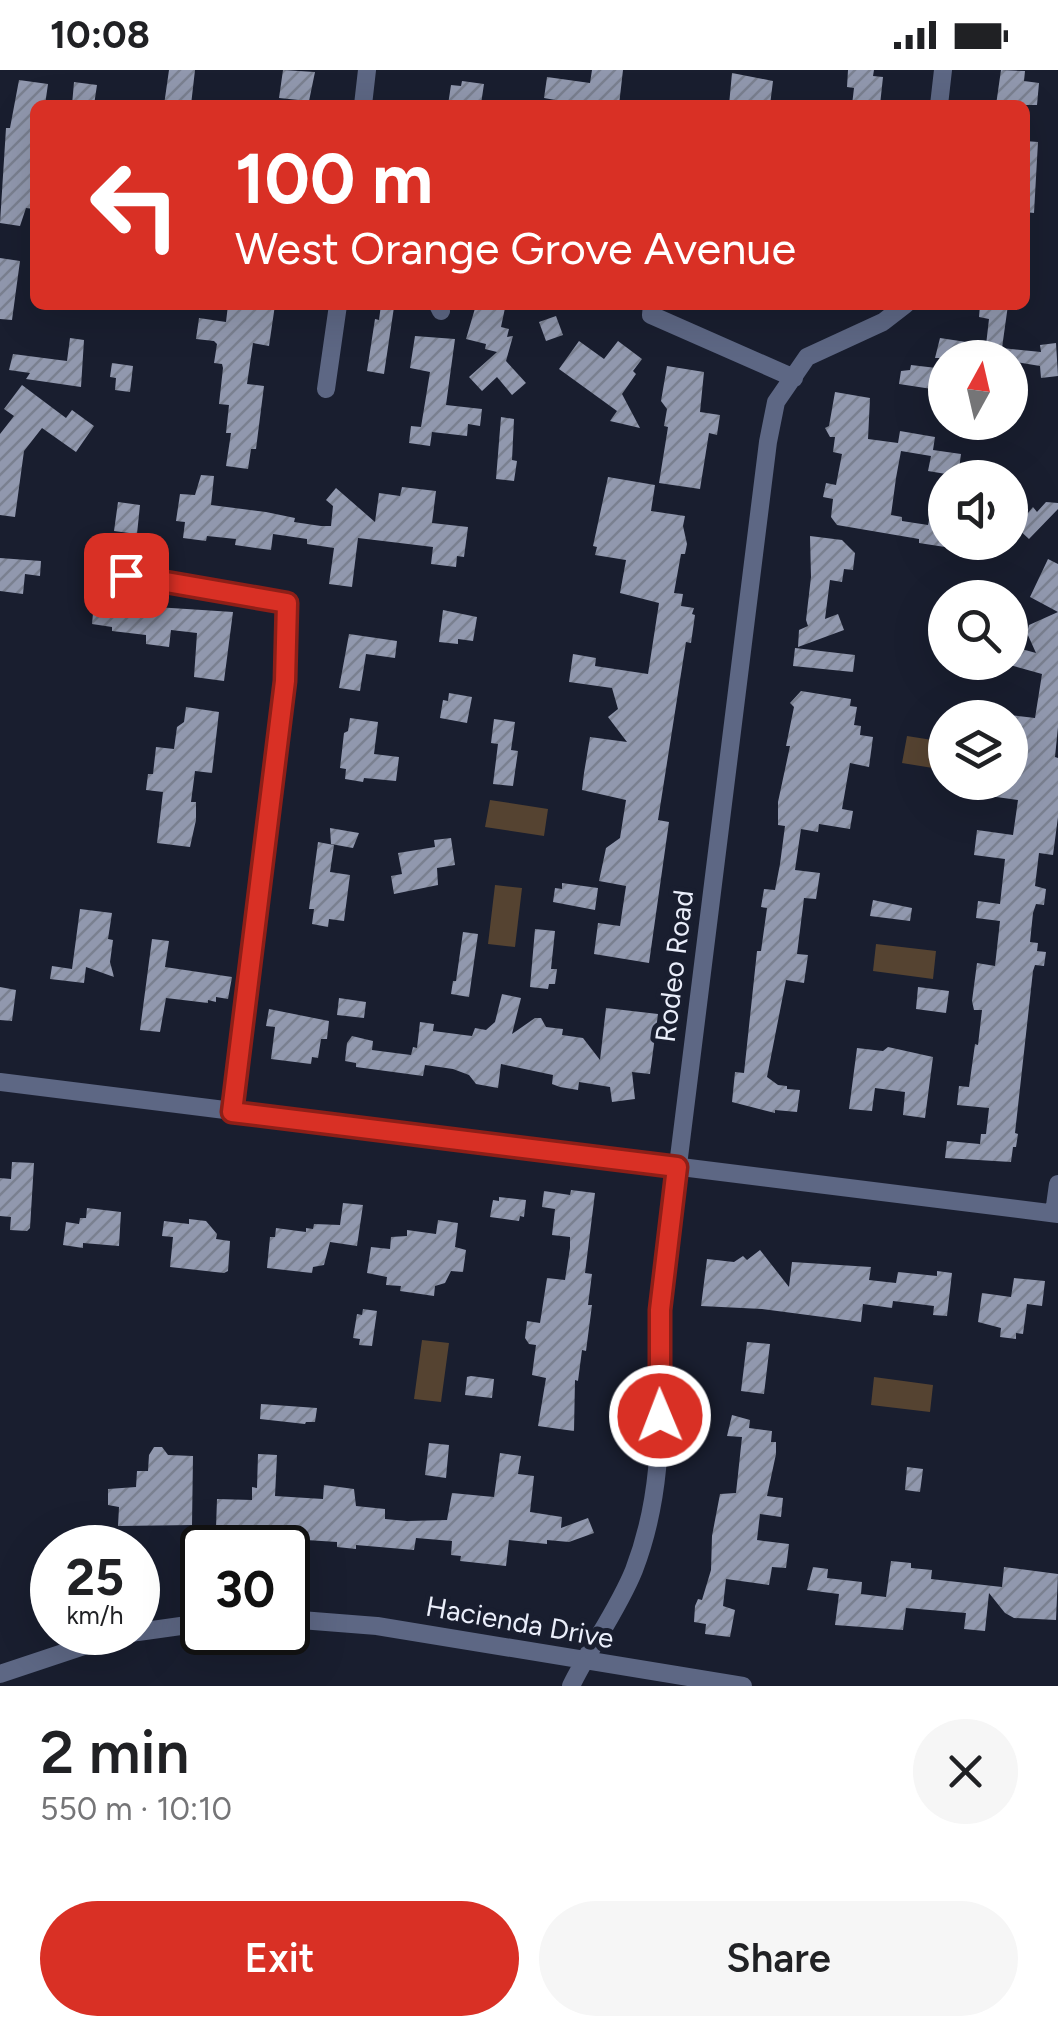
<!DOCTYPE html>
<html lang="en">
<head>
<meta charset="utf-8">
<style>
	:root { --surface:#fff; --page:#f6f6f6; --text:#202124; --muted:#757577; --accent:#d93025 }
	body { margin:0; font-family:Figtree,sans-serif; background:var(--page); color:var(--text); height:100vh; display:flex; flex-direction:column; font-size:38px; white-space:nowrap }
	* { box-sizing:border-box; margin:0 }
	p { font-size:32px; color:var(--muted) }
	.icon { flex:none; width:55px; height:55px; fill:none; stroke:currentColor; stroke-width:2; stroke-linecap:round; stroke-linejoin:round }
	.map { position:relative; height:1616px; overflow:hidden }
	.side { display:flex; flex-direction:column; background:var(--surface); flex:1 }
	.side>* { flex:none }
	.hud { position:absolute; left:30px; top:30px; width:1000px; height:210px; border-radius:15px; box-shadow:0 10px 40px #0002; background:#d93025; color:#fff; overflow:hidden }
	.needle { width:65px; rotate:8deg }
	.controls { position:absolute; left:928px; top:270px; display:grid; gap:20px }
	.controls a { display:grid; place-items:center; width:100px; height:100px; border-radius:50%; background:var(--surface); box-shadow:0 10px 40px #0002; font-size:50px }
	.speed { position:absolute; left:30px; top:1455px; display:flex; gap:20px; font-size:50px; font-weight:700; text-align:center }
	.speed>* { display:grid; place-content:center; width:130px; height:130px; border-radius:50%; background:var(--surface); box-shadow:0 10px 40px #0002; line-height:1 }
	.speed small { font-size:25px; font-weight:400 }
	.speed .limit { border:5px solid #111; border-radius:15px; background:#fff; color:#111 }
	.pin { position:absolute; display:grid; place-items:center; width:85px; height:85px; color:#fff; margin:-42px; border-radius:20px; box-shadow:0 5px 15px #0006 }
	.me { position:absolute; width:110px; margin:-55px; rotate:359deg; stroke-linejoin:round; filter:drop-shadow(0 0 8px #0008) }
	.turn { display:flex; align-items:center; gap:35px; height:210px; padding:0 40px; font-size:45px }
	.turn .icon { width:130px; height:130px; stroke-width:2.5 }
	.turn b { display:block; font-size:70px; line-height:85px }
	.round { display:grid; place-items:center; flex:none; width:105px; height:105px; border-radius:52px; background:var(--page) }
	.headline { display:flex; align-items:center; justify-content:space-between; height:170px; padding:0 40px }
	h1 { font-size:60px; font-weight:600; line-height:75px }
	.button { display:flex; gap:20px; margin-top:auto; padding:20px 40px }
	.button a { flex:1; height:115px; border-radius:60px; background:var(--accent); color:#fff; font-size:40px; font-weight:600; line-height:115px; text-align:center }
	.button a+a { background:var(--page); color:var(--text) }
	.status { display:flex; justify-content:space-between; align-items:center; height:70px; padding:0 50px; background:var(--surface); direction:ltr }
	.status svg { height:28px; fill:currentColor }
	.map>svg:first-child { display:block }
</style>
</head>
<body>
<div class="status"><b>10:08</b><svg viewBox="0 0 49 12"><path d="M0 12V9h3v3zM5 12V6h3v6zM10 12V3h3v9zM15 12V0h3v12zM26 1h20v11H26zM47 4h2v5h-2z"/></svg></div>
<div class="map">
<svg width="1058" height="1616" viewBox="0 0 1058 1616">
	<defs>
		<pattern id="building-hatch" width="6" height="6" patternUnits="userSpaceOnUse" patternTransform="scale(2.5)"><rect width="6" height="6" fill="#9198ae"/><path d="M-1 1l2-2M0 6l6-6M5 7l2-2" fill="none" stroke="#7a8090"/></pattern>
	</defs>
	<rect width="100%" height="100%" fill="#191e2f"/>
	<path fill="#554331" d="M 907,666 L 945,672 L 945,700 L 902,693 Z
		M 490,730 L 548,739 L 544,766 L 485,757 Z
		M 495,815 L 522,818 L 515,877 L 488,874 Z
		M 876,874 L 936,881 L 933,909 L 873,901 Z
		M 422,1270 L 449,1273 L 441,1332 L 414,1329 Z
		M 874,1307 L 933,1315 L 930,1342 L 871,1335 Z"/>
	<path fill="url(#building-hatch)" d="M 169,0 L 195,0 L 191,35 L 164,35 Z
		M 283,0 L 315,2 L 309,31 L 279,28 Z
		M 592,0 L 623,0 L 619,35 L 584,35 L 544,28 L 547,7 L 590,13 Z
		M 848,0 L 874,0 L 873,6 L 883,7 L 880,35 L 852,35 L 854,18 L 847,17 Z
		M 1001,0 L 1025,1 L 1024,11 L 1039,13 L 1037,35 L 996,35 Z
		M 732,3 L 773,11 L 770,35 L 729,35 Z
		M 19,10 L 48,14 L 45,35 L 35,35 L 35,139 L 26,138 L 20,156 L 0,153 L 6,58 L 10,58 Z
		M 462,11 L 484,14 L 481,34 L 448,35 L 451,15 L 461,16 Z
		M 74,12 L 97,15 L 94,35 L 72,35 Z
		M 1025,71 L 1038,72 L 1034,143 L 1025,142 Z
		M 0,188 L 20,191 L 12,250 L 0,249 Z
		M 228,235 L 275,235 L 269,276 L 253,273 L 247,314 L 264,316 L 256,379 L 251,379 L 248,399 L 226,396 L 231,363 L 226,363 L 229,335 L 219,334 L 223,298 L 222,294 L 214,293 L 217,274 L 214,271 L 196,269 L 199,248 L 226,252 Z
		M 381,235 L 394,237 L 384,304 L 367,301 L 375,249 L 379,250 Z
		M 476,235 L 505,238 L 501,257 L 509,259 L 507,267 L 513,266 L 506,291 L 526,313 L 512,325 L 497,307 L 482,321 L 469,307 L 497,282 L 485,279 L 486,274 L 466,269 Z
		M 980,235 L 1008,235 L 1002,278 L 1041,282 L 1040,275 L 1056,273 L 1058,306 L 1041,308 L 1040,296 L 1010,291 L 1010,288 L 935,288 L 940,268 L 986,275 L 989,249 L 979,247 Z
		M 556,246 L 563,265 L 546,271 L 539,252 Z
		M 415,266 L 455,269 L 446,335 L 482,339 L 480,356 L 468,354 L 467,366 L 432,362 L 430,376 L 409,373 L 411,356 L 421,357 L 430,302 L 410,298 Z
		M 70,268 L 84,270 L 81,317 L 26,309 L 30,303 L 9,300 L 13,284 L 67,291 Z
		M 579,271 L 604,289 L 618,271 L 642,289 L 633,301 L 636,304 L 622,324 L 640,358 L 610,351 L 617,341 L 559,299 Z
		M 112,293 L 133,296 L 130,322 L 115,320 L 116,308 L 110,307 Z
		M 911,295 L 945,299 L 945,321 L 899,314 L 901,301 L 910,300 Z
		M 667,296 L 704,302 L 700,342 L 720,345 L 717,365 L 709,363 L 700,419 L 659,413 L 668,357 L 664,356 L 667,339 L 661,331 Z
		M 22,315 L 66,348 L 72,340 L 94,356 L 76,382 L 42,358 L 24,381 L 15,447 L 0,445 L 0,364 L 14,346 L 4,339 Z
		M 835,322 L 870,328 L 868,369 L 898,373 L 900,361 L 935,367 L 933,380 L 961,384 L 958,406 L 928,401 L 931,386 L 901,381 L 896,408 L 891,445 L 902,447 L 902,451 L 928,455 L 930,444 L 945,446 L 945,477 L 919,473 L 919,469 L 837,455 L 831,447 L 833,429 L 823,427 L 826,413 L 836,415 L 842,384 L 833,382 L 835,367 L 830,367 L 825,358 L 829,356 Z
		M 501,347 L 514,349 L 512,390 L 517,391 L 514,411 L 496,409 Z
		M 201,405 L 214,406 L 211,435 L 266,442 L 295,448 L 294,452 L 321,456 L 331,456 L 333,436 L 326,430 L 336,418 L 375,452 L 379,423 L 400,426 L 402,417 L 436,421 L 432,453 L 468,457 L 464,487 L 457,486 L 456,497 L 431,494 L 433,477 L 358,468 L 352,517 L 329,514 L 334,478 L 307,474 L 307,469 L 273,464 L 271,480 L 235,475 L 236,469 L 207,466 L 206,471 L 183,468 L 185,452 L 176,451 L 180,424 L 195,425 Z
		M 608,407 L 655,415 L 651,441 L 685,446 L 683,456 L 687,474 L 685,484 L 681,484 L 674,523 L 683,524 L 681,536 L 694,538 L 692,544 L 695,545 L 691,573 L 686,572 L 658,750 L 669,752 L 649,893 L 594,884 L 598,853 L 620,856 L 626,816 L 599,811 L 606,778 L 620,768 L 626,730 L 582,720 L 584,703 L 590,667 L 627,672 L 608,647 L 618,639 L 612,618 L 569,612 L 573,584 L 596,588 L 595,596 L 648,604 L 659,533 L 620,523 L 626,490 L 595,485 L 597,477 L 593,476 Z
		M 118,432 L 140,435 L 137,464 L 114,461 Z
		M 1046,432 L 1058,433 L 1058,439 L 1029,469 L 1016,457 L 1033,437 L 1037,442 Z
		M 810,466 L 842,470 L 855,483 L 853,500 L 844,499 L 842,512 L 830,510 L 825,549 L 838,544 L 844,560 L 798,577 L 799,560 L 808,556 L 806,550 L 811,507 Z
		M 0,488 L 41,491 L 40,506 L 25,504 L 23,524 L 0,521 Z
		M 1048,489 L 1058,494 L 1058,542 L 1030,527 Z
		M 94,533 L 233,542 L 224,611 L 194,607 L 197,563 L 171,560 L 169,577 L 146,574 L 146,565 L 112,561 L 112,557 L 92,554 Z
		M 443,540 L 477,547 L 473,571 L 458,569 L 458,574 L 439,572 Z
		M 1058,542 L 1058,657 L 1055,687 L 1058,688 L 1058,747 L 1053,785 L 1039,783 L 1035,816 L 1046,819 L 1044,835 L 1036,834 L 1033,843 L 1030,872 L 1038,873 L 1037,881 L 1046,882 L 1044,896 L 1035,895 L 1033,901 L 1015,1063 L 1018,1064 L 1016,1077 L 1013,1077 L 1011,1092 L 945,1088 L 947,1071 L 980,1074 L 981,1064 L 986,1064 L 989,1038 L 957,1035 L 959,1016 L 969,1017 L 975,974 L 978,975 L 982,940 L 974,940 L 972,931 L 977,893 L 995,896 L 1000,851 L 976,848 L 978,831 L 1000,834 L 1005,789 L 974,785 L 977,760 L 1013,765 L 1018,730 L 989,726 L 991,712 L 1014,711 L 1019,672 L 1010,671 L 1010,645 L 1035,648 L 1042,604 L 1010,595 L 1010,576 L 1036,583 L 1027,563 L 1029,555 Z
		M 349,564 L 397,571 L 395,588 L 366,584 L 360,621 L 339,618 Z
		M 795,578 L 855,585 L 853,602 L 793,596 Z
		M 801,621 L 851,629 L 850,636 L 857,637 L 854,655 L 861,656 L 860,665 L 873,667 L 869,697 L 850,693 L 842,739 L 853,741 L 850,759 L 819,754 L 818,762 L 801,759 L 795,800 L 820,803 L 816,829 L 804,828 L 797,884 L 808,885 L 804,913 L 786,910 L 767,1007 L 778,1015 L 787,1016 L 787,1019 L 800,1020 L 797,1042 L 775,1040 L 775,1043 L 732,1032 L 735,1002 L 744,1003 L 757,881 L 761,881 L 767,838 L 761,837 L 764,819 L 775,820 L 780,794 L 785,756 L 778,755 L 778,732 L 790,676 L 786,676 L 794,637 L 790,633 Z
		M 449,623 L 472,627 L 467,653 L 440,648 L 443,630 L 448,631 Z
		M 186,637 L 219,642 L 212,703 L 195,701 L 191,732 L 196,732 L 196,750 L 190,777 L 157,773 L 163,722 L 146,720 L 148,704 L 153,704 L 156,677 L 174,679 L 177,657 L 184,652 Z
		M 350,648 L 378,652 L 374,684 L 399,687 L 396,711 L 364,708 L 363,712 L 345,709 L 346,699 L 340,698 L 344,663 L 348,661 Z
		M 494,649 L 515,652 L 511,680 L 518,681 L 513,716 L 493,714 L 498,674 L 491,673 Z
		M 330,758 L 359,763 L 353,778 L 331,774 Z
		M 451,768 L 455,795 L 437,798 L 438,815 L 394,824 L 391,806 L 402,804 L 398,783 L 435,777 L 434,770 Z
		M 318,772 L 334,775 L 330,802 L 350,805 L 344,851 L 329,849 L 328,857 L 312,854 L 314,839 L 309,839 Z
		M 562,813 L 598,818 L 595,840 L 553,832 L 555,818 L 562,819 Z
		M 873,830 L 912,838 L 910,851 L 870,846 Z
		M 80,839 L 112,843 L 108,869 L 113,870 L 110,892 L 114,907 L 86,897 L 84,913 L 50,909 L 52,896 L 72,899 Z
		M 535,859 L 555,861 L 551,899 L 557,899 L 555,914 L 549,914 L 548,919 L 530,917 Z
		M 463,862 L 478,864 L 469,927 L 451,924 L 453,911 L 456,911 Z
		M 152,869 L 169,871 L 165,897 L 232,907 L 228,929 L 216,927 L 216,932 L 208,930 L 208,933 L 166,928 L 160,962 L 140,960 Z
		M 0,917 L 16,920 L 12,951 L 0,950 Z
		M 918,917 L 949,921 L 946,943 L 916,939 Z
		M 502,924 L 521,928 L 512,964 L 535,948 L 541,948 L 546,957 L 563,959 L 562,965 L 583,968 L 600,990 L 606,938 L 658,944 L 650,1004 L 632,1002 L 635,1029 L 612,1032 L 610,1017 L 579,1012 L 578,1020 L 560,1017 L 552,1014 L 553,1005 L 501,994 L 498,1018 L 476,1014 L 469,1005 L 453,999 L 425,995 L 423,1006 L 356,997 L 356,993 L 345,991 L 347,973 L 352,966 L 373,971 L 372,980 L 411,985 L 413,977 L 417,978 L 420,952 L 434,954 L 433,961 L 472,966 L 475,958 L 486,960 L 495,952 Z
		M 339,928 L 366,932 L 364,948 L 337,945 Z
		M 269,939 L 329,951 L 327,969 L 321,969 L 318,988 L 312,987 L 311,994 L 271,989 L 275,957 L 266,956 Z
		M 888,977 L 933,987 L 925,1048 L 903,1045 L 905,1022 L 875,1018 L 872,1041 L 849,1039 L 857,978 L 883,981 Z
		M 12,1092 L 34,1093 L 30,1158 L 27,1161 L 10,1160 L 11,1147 L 0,1146 L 0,1108 L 11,1109 Z
		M 571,1120 L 595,1123 L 585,1203 L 592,1204 L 588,1235 L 592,1235 L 586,1281 L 582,1280 L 578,1311 L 575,1310 L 574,1361 L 538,1356 L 546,1308 L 532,1305 L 536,1275 L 529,1274 L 525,1268 L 527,1251 L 540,1253 L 547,1208 L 565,1210 L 570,1178 L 570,1167 L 552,1165 L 555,1139 L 542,1137 L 544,1121 L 570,1125 Z
		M 499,1127 L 526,1130 L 524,1147 L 520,1146 L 519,1151 L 490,1147 L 493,1130 L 499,1131 Z
		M 343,1133 L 363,1135 L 357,1176 L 330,1172 L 324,1195 L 313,1197 L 312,1203 L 267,1198 L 270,1167 L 275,1167 L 276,1158 L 306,1162 L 306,1158 L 313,1159 L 314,1154 L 340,1155 Z
		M 87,1138 L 121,1142 L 119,1176 L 83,1173 L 83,1178 L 63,1175 L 66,1152 L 79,1154 L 80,1148 L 86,1148 Z
		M 189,1149 L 206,1151 L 217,1164 L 216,1169 L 230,1171 L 228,1201 L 224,1203 L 170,1197 L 173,1167 L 162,1166 L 164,1151 L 189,1154 Z
		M 438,1150 L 458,1153 L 455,1177 L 466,1180 L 463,1202 L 451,1201 L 445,1213 L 435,1216 L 434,1226 L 400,1221 L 401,1216 L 386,1215 L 387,1207 L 367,1203 L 371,1177 L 390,1179 L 391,1167 L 407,1166 L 407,1160 L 436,1164 Z
		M 760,1180 L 789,1217 L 792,1192 L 871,1197 L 869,1210 L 896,1213 L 898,1202 L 937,1206 L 937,1201 L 952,1203 L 947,1246 L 933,1245 L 934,1236 L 893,1231 L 892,1238 L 863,1234 L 861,1252 L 762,1239 L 701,1236 L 707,1189 L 734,1192 L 743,1186 L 747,1190 Z
		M 1014,1208 L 1045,1211 L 1042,1236 L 1027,1234 L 1023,1264 L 1016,1263 L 1016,1269 L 1000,1267 L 1001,1258 L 978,1252 L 982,1223 L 1011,1227 Z
		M 363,1239 L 377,1241 L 372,1276 L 359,1275 L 360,1269 L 353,1268 L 357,1244 L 362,1245 Z
		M 747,1272 L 770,1274 L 764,1324 L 741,1321 Z
		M 471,1306 L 494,1309 L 492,1328 L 465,1325 L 467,1307 Z
		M 261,1334 L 317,1338 L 315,1352 L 306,1352 L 305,1354 L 260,1349 Z
		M 732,1345 L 750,1350 L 749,1358 L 772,1361 L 771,1372 L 776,1372 L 776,1384 L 767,1426 L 783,1428 L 781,1447 L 760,1444 L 757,1470 L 789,1474 L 786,1498 L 772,1497 L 769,1515 L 726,1509 L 723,1536 L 735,1540 L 730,1567 L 705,1564 L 706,1554 L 694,1552 L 695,1536 L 698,1529 L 702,1530 L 711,1500 L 712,1466 L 720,1424 L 736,1423 L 742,1367 L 727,1366 Z
		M 429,1373 L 449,1375 L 446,1408 L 425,1405 Z
		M 154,1377 L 162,1377 L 168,1385 L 193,1386 L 192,1455 L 118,1456 L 119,1437 L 108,1435 L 108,1419 L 136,1417 L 137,1401 L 148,1401 L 149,1385 Z
		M 500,1383 L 521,1386 L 518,1404 L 534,1406 L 530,1442 L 562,1447 L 561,1458 L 588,1448 L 594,1463 L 569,1472 L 547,1470 L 547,1474 L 509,1470 L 506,1496 L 460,1491 L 461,1486 L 451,1485 L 452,1471 L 416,1468 L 414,1480 L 356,1475 L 356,1479 L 337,1477 L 337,1472 L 306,1470 L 306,1474 L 288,1473 L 288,1466 L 250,1464 L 251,1459 L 216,1458 L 217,1429 L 252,1430 L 252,1417 L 257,1418 L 258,1384 L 277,1385 L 275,1426 L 323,1429 L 324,1415 L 354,1419 L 356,1436 L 385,1439 L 385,1449 L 407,1451 L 447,1450 L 452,1423 L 494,1427 Z
		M 907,1397 L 923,1399 L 920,1422 L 905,1420 Z
		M 891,1491 L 911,1493 L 911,1498 L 932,1500 L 931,1509 L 1002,1517 L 1004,1497 L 1058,1504 L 1056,1550 L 1014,1548 L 1005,1543 L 989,1523 L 985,1561 L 964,1559 L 966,1543 L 906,1538 L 903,1560 L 835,1555 L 839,1524 L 807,1520 L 813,1497 L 828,1499 L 827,1508 L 862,1512 L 861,1524 L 886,1527 Z"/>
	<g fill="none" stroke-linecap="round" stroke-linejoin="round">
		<path stroke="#5d6784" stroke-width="18" d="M 363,35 L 367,0
			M 939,35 L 943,0
			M 438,235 L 441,241
			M 652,235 L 651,245 L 794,308
			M 326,319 L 338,235
			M 127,505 L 287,533 L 285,611 L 232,1042
			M 0,1012 L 1058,1144
			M 1054,1143 L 1058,1114
			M 288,1549 L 377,1556 L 743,1616
			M 138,1562 L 202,1553
			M 0,1604 L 105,1569 L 137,1562
			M 571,1616 C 590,1577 618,1540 634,1500 C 668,1411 658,1333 660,1240 L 768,372 L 776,332 L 807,287 L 883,252 L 905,235"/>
	</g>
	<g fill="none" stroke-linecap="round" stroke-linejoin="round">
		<defs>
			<path id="route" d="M 126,505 L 287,533 L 285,611 L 232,1042 L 677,1097 L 660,1240 L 660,1346"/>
		</defs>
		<use href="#route" stroke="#8d1f18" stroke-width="25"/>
		<use href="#route" stroke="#d93025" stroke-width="18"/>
	</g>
	<g text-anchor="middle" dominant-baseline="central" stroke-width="10" stroke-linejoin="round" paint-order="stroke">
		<g font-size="28" fill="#eaeefa" stroke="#191e2f">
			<text transform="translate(674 896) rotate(-83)">Rodeo Road</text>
			<text transform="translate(520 1552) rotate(10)">Hacienda Drive</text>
		</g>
	</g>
</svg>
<div class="controls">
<a><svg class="needle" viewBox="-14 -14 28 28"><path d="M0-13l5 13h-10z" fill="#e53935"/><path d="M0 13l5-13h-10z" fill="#757577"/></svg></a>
<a><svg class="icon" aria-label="sound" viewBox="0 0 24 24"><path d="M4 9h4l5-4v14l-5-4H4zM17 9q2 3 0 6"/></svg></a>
<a><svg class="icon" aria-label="search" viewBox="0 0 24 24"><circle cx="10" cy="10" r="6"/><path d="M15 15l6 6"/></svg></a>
<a><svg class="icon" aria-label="layers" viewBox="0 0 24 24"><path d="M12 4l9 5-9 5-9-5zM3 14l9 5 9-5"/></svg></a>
</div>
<div class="speed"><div>25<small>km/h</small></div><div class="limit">30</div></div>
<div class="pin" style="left:126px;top:505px;background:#d93025"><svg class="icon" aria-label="arrive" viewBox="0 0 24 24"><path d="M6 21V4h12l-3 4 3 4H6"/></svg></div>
<svg class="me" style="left:660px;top:1346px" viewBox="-20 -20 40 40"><circle r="17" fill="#d93025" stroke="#fff" stroke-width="3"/><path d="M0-11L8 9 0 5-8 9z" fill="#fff"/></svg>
<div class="hud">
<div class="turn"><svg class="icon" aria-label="left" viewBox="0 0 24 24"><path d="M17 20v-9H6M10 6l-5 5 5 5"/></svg><div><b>100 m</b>West Orange Grove Avenue</div></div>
</div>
</div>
<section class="side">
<div class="headline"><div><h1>2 min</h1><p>550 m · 10:10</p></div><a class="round"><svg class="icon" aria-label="close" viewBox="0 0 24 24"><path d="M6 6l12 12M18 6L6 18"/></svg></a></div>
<div class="button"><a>Exit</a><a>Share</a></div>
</section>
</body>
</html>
